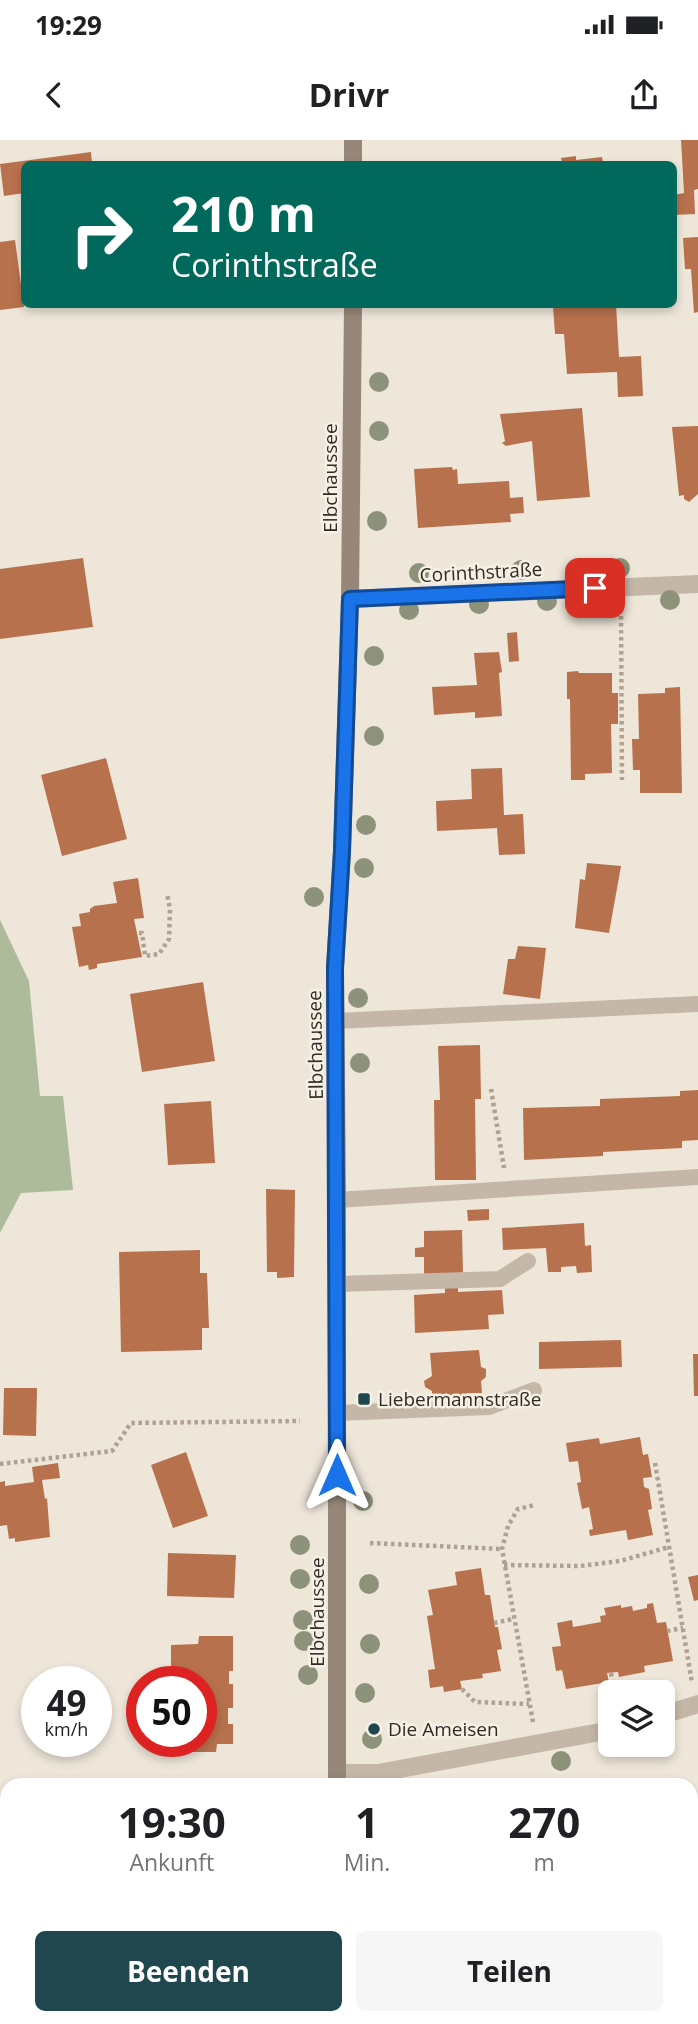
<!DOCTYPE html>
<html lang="de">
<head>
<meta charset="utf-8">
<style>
	:root { --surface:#fff; --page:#f6f6f6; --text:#202124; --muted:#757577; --accent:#21474e }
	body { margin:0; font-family:"Open Sans",sans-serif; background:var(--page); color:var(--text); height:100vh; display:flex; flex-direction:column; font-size:26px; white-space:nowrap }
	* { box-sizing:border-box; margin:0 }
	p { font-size:23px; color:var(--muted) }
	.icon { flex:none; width:38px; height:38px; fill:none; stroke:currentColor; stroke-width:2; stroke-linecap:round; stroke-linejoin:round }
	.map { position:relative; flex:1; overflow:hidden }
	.sheet { position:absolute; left:0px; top:1638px; width:698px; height:247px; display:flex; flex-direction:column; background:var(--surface); border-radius:21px 21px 0 0; box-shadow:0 4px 10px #0003 }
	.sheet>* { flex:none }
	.hud { position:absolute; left:21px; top:21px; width:656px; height:147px; border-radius:10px; box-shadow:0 4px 10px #0003; background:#00695c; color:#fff; overflow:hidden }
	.controls { position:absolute; left:598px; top:1540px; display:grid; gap:14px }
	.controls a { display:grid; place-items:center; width:77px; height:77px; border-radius:10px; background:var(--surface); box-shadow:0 4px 10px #0003; font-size:35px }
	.speed { position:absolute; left:21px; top:1526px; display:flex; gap:14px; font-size:35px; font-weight:700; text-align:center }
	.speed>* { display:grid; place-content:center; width:91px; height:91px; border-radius:50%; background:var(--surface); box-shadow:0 4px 10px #0003; line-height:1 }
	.speed small { font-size:18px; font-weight:400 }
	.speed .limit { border:10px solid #d22; background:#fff; color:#111 }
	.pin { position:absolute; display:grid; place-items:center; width:60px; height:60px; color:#fff; margin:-30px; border-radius:14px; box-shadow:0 4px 10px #0006 }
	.me { position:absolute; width:77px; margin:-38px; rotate:0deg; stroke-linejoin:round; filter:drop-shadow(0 0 5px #0008) }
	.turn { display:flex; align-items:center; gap:24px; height:147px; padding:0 35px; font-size:32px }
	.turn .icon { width:91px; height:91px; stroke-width:2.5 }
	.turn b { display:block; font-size:49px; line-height:60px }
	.eta { display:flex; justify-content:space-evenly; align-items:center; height:119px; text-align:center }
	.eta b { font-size:42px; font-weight:700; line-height:49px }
	.action { display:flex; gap:14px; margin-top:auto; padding:14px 35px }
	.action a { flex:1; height:80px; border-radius:10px; background:var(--accent); color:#fff; font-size:28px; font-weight:700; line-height:80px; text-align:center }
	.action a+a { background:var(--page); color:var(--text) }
	.status { display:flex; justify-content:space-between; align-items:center; height:49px; padding:0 35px; background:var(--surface); direction:ltr }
	.status svg { height:19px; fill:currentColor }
	header { display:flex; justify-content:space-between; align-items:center; height:91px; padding:0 35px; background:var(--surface); font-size:32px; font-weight:700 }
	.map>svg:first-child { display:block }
</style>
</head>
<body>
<div class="status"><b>19:29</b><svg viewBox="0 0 49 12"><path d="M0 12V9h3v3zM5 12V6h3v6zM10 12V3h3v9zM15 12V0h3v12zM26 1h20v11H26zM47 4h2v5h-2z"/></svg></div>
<header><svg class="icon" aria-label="back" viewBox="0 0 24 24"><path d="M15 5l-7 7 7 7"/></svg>Drivr<svg class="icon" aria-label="share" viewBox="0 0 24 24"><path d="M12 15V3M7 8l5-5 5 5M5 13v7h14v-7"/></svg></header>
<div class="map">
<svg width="698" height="1884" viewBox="0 0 698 1884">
	<rect width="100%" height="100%" fill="#eee6d9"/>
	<path fill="#adbb9b" d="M 0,780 L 29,841 L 40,956 L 63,956 L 73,1050 L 21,1053 L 0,1093 Z"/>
	<path fill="#b8714d" d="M 681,0 L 698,0 L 698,49 L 694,50 L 695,74 L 674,75 L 674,55 L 684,53 Z
		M 91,12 L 92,24 L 24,24 L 24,53 L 4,56 L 0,24 Z
		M 576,16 L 576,20 L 602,17 L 603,24 L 562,24 L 561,18 Z
		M 698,97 L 698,172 L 694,173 L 691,129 L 685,129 L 683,98 Z
		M 15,100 L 24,167 L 0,170 L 0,102 Z
		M 616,164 L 619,217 L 641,216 L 643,256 L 618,257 L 617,232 L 567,234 L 564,194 L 555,194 L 553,167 Z
		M 582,268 L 590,357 L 537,361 L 532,301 L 506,306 L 502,303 L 505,301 L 500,274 Z
		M 698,286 L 698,354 L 689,362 L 684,359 L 684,355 L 679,356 L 672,287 Z
		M 452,327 L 453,330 L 457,329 L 458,344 L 509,341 L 510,358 L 523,357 L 524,373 L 510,374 L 511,382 L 418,388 L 414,329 Z
		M 83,418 L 93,487 L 0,499 L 0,429 Z
		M 517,492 L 519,521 L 509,522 L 507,493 Z
		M 499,512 L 502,532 L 499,533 L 502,576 L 475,578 L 475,572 L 434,575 L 432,547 L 477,545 L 474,513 Z
		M 578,531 L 579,533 L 612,533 L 612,553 L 618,553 L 618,584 L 611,584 L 612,633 L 585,634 L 585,640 L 571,640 L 570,559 L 567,559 L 567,532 Z
		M 680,547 L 682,653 L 640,653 L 640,630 L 633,630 L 632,599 L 639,599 L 638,554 L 665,553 L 665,548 Z
		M 106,618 L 127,699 L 62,716 L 41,635 Z
		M 502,628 L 504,675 L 523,674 L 525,714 L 499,715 L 497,688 L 437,691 L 436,661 L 472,659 L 471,629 Z
		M 587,723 L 621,726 L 609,793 L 575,788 L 580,739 L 585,740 Z
		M 138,738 L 144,778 L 134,779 L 142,817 L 97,824 L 97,828 L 89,830 L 88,825 L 79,827 L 72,787 L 81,786 L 79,774 L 90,772 L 90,769 L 94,766 L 117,763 L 113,742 Z
		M 518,806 L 546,808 L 540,859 L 503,854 L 508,819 L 515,819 Z
		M 203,842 L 215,921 L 142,932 L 130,854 Z
		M 480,905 L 481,959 L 475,959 L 476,1040 L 435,1040 L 434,960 L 440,960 L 438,906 Z
		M 698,950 L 698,1000 L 682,1001 L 682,1008 L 603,1012 L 603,1016 L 524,1020 L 523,968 L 600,966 L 600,959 L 680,956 L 680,951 Z
		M 211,961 L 215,1023 L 168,1025 L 164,964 Z
		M 266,1049 L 295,1050 L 294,1137 L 277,1138 L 277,1132 L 267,1132 Z
		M 489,1069 L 489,1080 L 468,1081 L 467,1070 Z
		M 584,1083 L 585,1106 L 591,1105 L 592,1132 L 577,1133 L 576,1126 L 561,1127 L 561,1132 L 548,1132 L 546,1108 L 503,1110 L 502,1088 Z
		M 462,1090 L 463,1133 L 424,1134 L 424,1117 L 415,1117 L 415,1108 L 424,1107 L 424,1091 Z
		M 200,1110 L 200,1133 L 207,1133 L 209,1188 L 202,1188 L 202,1210 L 121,1212 L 119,1112 Z
		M 445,1147 L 458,1147 L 458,1152 L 502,1150 L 504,1174 L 488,1175 L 489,1189 L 415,1193 L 414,1155 L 445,1153 Z
		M 621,1200 L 622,1227 L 539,1229 L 539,1202 Z
		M 479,1210 L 481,1227 L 486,1229 L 486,1237 L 481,1241 L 482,1253 L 467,1253 L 467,1256 L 432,1255 L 432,1251 L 425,1247 L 424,1241 L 432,1236 L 430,1213 Z
		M 693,1214 L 698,1214 L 698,1256 L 694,1256 Z
		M 4,1248 L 37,1248 L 36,1296 L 3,1295 Z
		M 640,1297 L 643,1315 L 648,1314 L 652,1337 L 643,1338 L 644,1347 L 649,1349 L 652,1369 L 648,1370 L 653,1395 L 628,1400 L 626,1390 L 590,1396 L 589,1390 L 593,1389 L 589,1367 L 582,1369 L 577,1343 L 581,1342 L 578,1321 L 569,1322 L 566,1303 L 599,1298 L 600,1304 Z
		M 186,1312 L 208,1376 L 173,1388 L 151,1325 Z
		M 58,1323 L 60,1338 L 42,1340 L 45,1359 L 47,1358 L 50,1397 L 15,1402 L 15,1398 L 9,1399 L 7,1385 L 0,1386 L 0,1342 L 5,1341 L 5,1346 L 34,1342 L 32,1327 Z
		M 168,1413 L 236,1415 L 234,1458 L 167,1456 Z
		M 481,1428 L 485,1455 L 490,1455 L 495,1487 L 498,1487 L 502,1509 L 497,1510 L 501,1531 L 482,1534 L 483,1538 L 460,1541 L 462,1549 L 444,1552 L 443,1546 L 430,1548 L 428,1530 L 435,1529 L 427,1476 L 433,1475 L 428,1450 L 457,1445 L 455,1432 Z
		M 698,1435 L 698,1460 L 694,1461 L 688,1437 Z
		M 653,1463 L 657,1483 L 666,1482 L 673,1521 L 644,1526 L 645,1532 L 619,1537 L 618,1532 L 607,1533 L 609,1542 L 566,1549 L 562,1530 L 556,1531 L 552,1507 L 561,1506 L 557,1483 L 572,1480 L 573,1487 L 601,1482 L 600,1476 L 606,1475 L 604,1468 L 621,1465 L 621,1468 L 632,1466 L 633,1471 L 647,1468 L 647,1464 Z
		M 199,1496 L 233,1496 L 233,1531 L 229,1531 L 229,1544 L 233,1544 L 233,1568 L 228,1568 L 228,1584 L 233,1584 L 233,1604 L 217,1604 L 216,1612 L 171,1612 L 171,1601 L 201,1601 L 201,1542 L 166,1542 L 166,1528 L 171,1528 L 171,1505 L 198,1504 Z
		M 417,1878 L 502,1878 L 503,1884 L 418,1884 Z
		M 622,1878 L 683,1878 L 683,1884 L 587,1884 L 586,1881 Z"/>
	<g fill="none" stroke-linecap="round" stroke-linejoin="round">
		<path stroke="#b0a191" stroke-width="4.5" stroke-dasharray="3.5 3.5" stroke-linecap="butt" d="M 621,469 L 622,640
			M 139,793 L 142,793 L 145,816 L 159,814 L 169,799 L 170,769 L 167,753
			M 491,949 L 504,1028
			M 655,1323 L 692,1543
			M 0,1324 L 112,1311 L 131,1283 L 300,1281
			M 370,1403 L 502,1409
			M 504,1425 L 580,1426 L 620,1421 L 669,1407
			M 494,1483 L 513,1479
			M 667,1491 L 683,1488
			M 611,1533 L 615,1552
			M 462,1549 L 475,1562 L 529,1564
			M 533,1582 L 502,1409 L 508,1386 L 518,1369 L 535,1365
			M 691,1825 L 695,1824
			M 525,1878 L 525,1884"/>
		<path stroke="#c4b7a7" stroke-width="16" d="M 336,881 L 698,864
			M 337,1060 L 698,1037
			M 337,1144 L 500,1139 L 528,1121
			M 337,1273 L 489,1267 L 534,1250"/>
		<path stroke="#c4b7a7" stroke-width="18" d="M 350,459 L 698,444
			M 663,1575 L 698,1564
			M 338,1633 L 378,1633 L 611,1590"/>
		<path stroke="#978778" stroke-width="18" d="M 353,24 L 353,0
			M 337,1645 L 337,1060 L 335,828 L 342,711 L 350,459 L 353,164
			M 302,1884 L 304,1878"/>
	</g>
	<g fill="#8d927a">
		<circle cx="379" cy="242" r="10"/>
		<circle cx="379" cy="291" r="10"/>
		<circle cx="377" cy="381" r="10"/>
		<circle cx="620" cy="428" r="10"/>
		<circle cx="521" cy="430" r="10"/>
		<circle cx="419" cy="433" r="10"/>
		<circle cx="670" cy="460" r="10"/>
		<circle cx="547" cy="461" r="10"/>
		<circle cx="611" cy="462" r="10"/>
		<circle cx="479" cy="464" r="10"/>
		<circle cx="409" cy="470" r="10"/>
		<circle cx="374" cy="516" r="10"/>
		<circle cx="374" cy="596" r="10"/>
		<circle cx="366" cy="685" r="10"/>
		<circle cx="364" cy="728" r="10"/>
		<circle cx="314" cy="757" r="10"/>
		<circle cx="358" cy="858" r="10"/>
		<circle cx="360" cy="923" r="10"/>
		<circle cx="363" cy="1361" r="10"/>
		<circle cx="300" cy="1405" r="10"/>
		<circle cx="300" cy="1439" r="10"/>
		<circle cx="369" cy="1444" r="10"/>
		<circle cx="303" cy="1480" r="10"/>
		<circle cx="304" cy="1501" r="10"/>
		<circle cx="370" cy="1504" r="10"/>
		<circle cx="308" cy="1535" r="10"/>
		<circle cx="365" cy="1553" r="10"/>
		<circle cx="372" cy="1599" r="10"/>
		<circle cx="561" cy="1621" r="10"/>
	</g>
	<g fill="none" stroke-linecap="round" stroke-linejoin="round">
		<defs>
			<path id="route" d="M 337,1335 L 335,828 L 342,711 L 350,459 L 595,448"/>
		</defs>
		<use href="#route" stroke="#114b97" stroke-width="18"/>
		<use href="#route" stroke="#1a73e8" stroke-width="12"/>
	</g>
	<g fill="#21474e" stroke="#f6f0e5" stroke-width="2.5">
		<rect x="357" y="1252" width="14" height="14" rx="3.5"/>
		<circle cx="374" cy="1589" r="7"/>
	</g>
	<g text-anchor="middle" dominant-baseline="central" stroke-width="5" stroke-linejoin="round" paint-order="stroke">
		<g font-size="19" fill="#312b26" stroke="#f6f0e5">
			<text transform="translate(330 338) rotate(-90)">Elbchaussee</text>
			<text transform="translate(481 432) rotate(-3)">Corinthstraße</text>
			<text transform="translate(315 905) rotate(-91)">Elbchaussee</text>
			<text transform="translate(317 1472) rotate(-90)">Elbchaussee</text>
		</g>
		<g font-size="19" fill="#312b26" stroke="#f6f0e5" text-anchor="start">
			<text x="378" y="1259">Liebermannstraße</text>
			<text x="388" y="1589">Die Ameisen</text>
		</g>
	</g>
</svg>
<div class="controls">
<a><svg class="icon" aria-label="layers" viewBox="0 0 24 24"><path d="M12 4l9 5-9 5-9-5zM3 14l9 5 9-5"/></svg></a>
</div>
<div class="speed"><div>49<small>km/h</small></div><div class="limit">50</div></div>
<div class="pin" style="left:595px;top:448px;background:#d93025"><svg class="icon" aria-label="arrive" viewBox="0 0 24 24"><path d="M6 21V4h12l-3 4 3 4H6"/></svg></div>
<svg class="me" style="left:337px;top:1335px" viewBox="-20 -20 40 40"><path d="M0-17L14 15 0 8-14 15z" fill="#1a73e8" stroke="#fff" stroke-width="4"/></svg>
<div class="hud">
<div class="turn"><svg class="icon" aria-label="right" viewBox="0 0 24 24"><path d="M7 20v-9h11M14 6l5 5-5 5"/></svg><div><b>210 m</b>Corinthstraße</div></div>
</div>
<section class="sheet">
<div class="eta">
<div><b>19:30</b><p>Ankunft</p></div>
<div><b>1</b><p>Min.</p></div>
<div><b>270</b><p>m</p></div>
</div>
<div class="action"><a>Beenden</a><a>Teilen</a></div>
</section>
</div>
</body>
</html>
